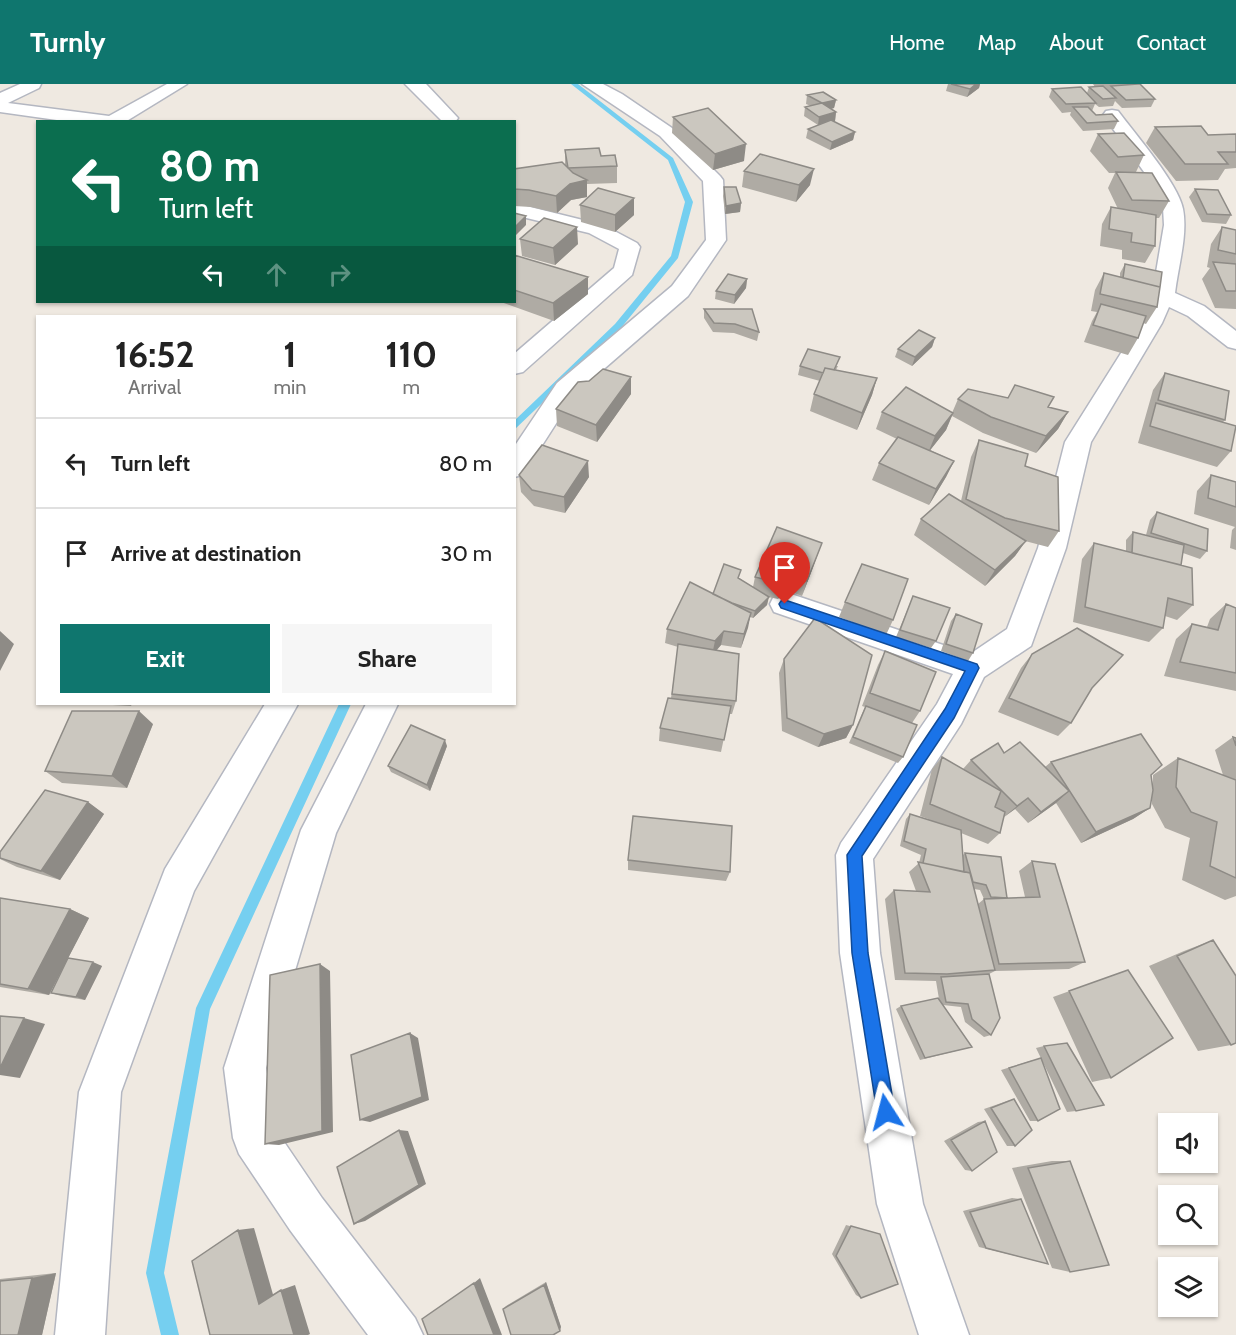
<!DOCTYPE html>
<html lang="en">
<head>
<meta charset="utf-8">
<style>
	:root { --surface:#fff; --page:#f6f6f6; --text:#222; --muted:#767676; --line:#e0e0e0; --accent:#0f766e }
	body { margin:0; font-family:Cabin,sans-serif; background:var(--page); color:var(--text); height:100vh; display:flex; flex-direction:column; font-size:22px; white-space:nowrap }
	* { box-sizing:border-box; margin:0 }
	p { font-size:20px; color:var(--muted) }
	.icon { flex:none; width:33px; height:33px; fill:none; stroke:currentColor; stroke-width:2; stroke-linecap:round; stroke-linejoin:round }
	.map { position:relative; flex:1; overflow:hidden }
	.panel { position:absolute; left:36px; top:231px; width:480px; height:390px; display:flex; flex-direction:column; background:var(--surface); border-radius:0px; box-shadow:0 2px 4px #0004 }
	.panel>* { flex:none }
	.banner { position:absolute; left:36px; top:36px; width:480px; height:183px; border-radius:0px; box-shadow:0 2px 4px #0004; background:#0b6e4f; color:#fff; overflow:hidden }
	.controls { position:absolute; left:1158px; top:1029px; display:grid; gap:12px }
	.controls a { display:grid; place-items:center; width:60px; height:60px; border-radius:0px; background:var(--surface); box-shadow:0 2px 4px #0004; font-size:30px }
	.pin { position:absolute; display:grid; place-items:center; width:51px; height:51px; color:#fff; margin:-62px -26px; border-radius:50% 50% 50% 0; rotate:-45deg; box-shadow:0 0 6px #0007 }
	.pin .icon { rotate:45deg }
	.me { position:absolute; width:66px; margin:-33px; rotate:351deg; stroke-linejoin:round; filter:drop-shadow(0 0 4px #0008) }
	.turn { display:flex; align-items:center; gap:21px; height:126px; padding:0 24px; font-size:27px }
	.turn .icon { width:78px; height:78px; stroke-width:2.5 }
	.turn b { display:block; font-size:42px; line-height:51px }
	.lanes { display:flex; align-items:center; height:57px; padding:0 24px; background:#0003; justify-content:center; gap:30px; direction:ltr }
	.lanes .off { opacity:.35 }
	.eta { display:flex; justify-content:space-evenly; align-items:center; height:102px; text-align:center }
	.eta b { font-size:36px; font-weight:700; line-height:42px }
	.button { display:flex; gap:12px; margin-top:auto; padding:12px 24px }
	.button a { flex:1; height:69px; border-radius:0px; background:var(--accent); color:#fff; font-size:24px; font-weight:700; line-height:69px; text-align:center }
	.button a+a { background:var(--page); color:var(--text) }
	ul { padding:0; list-style:none }
	li { display:flex; align-items:center; gap:18px; height:90px; padding:0 24px; border-top:2px solid var(--line) }
	li div { flex:1 }
	li b { display:block; font-size:22px }
	li em { font-style:normal }
	header { display:flex; align-items:center; gap:36px; box-sizing:border-box; height:84px; padding:0 30px; background:var(--accent); color:#fff }
	header strong { font-size:28px }
	nav { display:flex; gap:33px; margin-inline-start:auto; font-size:21px }
	.map>svg:first-child { display:block }
</style>
</head>
<body>
<header>
<strong>Turnly</strong>
<nav><a>Home</a><a>Map</a><a>About</a><a>Contact</a></nav>
</header>
<div class="map">
<svg width="1236" height="1251" viewBox="0 0 1236 1251">
	<rect width="100%" height="100%" fill="#efe9e1"/>
	<g fill="none" stroke-linecap="round" stroke-linejoin="round">
		<path fill="#75cff0" fill-rule="evenodd" d="M 571,0 L 578,0 L 673,74 L 693,118 L 678,174 L 621,244 L 514,346 L 514,337 L 615,240 L 671,172 L 685,118 L 668,76 Z
			M 339,620 L 351,620 L 210,925 L 164,1189 L 179,1251 L 161,1251 L 146,1189 L 196,924 Z"/>
		<defs>
			<path id="minor" d="M 20,0 L 41,0 L 39,4 L 8,19 L 109,32 L 167,0 L 187,0 L 125,38 L 71,38 L 0,28 L 0,9 Z
				M 405,0 L 426,0 L 458,34 L 455,38 L 443,38 Z
				M 582,0 L 603,0 L 622,10 L 672,44 L 720,92 L 723,96 L 726,156 L 688,212 L 575,310 L 523,391 L 514,393 L 514,363 L 557,299 L 672,202 L 706,156 L 703,97 L 660,52 Z
				M 1112,26 L 1118,27 C 1135,50 1178,99 1183,125 C 1188,151 1178,183 1175,209 L 1204,222 L 1236,247 L 1236,265 L 1228,263 L 1188,232 L 1169,223 L 1162,239 L 1091,358 L 1066,464 L 1031,562 L 984,593 L 961,640 L 873,775 L 880,869 L 923,1120 L 969,1251 L 919,1251 L 877,1120 L 840,869 L 836,771 L 841,759 L 937,620 L 953,590 L 774,528 L 770,520 L 774,512 L 785,508 L 970,570 L 1007,545 L 1038,464 L 1065,358 L 1140,239 L 1152,212 L 1164,141 L 1163,123 L 1152,99 L 1103,31 L 1106,27 Z
				M 514,119 L 603,141 L 637,159 L 640,163 L 632,191 L 523,288 L 514,290 L 514,270 L 614,184 L 619,165 L 589,149 L 514,131 Z
				M 265,620 L 298,620 L 194,807 L 121,1008 L 105,1251 L 55,1251 L 79,1008 L 165,785 Z
				M 366,620 L 398,620 L 336,749 L 266,984 L 276,1046 L 322,1114 L 415,1234 L 423,1251 L 368,1251 L 290,1146 L 239,1070 L 233,1054 L 224,984 L 301,746 Z"/>
		</defs>
		<use href="#minor" stroke="#b4b7c1" stroke-width="3"/>
		<use href="#minor" fill="#fff" fill-rule="evenodd"/>
	</g>
	<path fill="#afaba4" fill-rule="evenodd" d="M 948,0 L 980,0 L 979,4 L 967,13 L 946,7 Z
		M 1093,0 L 1127,0 L 1155,15 L 1151,23 L 1122,24 L 1115,17 L 1113,22 L 1099,23 L 1095,20 L 1092,27 L 1096,31 L 1118,37 L 1114,45 L 1083,47 L 1070,31 L 1071,28 L 1062,29 L 1049,13 L 1052,5 L 1087,9 L 1089,3 L 1095,3 Z
		M 807,11 L 836,16 L 834,24 L 831,25 L 836,28 L 835,37 L 833,37 L 855,48 L 853,56 L 830,66 L 806,54 L 808,45 L 818,41 L 804,32 L 805,23 L 811,22 L 806,20 Z
		M 673,33 L 744,77 L 713,86 L 672,49 Z
		M 1155,43 L 1208,51 L 1236,50 L 1236,84 L 1225,85 L 1218,96 L 1176,97 L 1146,59 Z
		M 1098,50 L 1144,71 L 1136,88 L 1129,88 L 1169,117 L 1159,134 L 1156,134 L 1155,162 L 1145,179 L 1122,175 L 1122,166 L 1100,162 L 1102,140 L 1111,123 L 1118,125 L 1108,104 L 1115,89 L 1109,89 L 1090,67 Z
		M 565,66 L 601,72 L 617,82 L 617,99 L 587,100 L 587,113 L 571,116 L 557,129 L 531,123 L 514,122 L 514,85 L 565,81 Z
		M 744,87 L 810,101 L 796,118 L 742,103 Z
		M 724,103 L 741,119 L 740,128 L 725,130 L 723,112 Z
		M 1195,105 L 1231,131 L 1226,140 L 1202,138 L 1189,113 Z
		M 580,121 L 634,131 L 615,148 L 581,138 Z
		M 1222,143 L 1236,146 L 1236,225 L 1215,224 L 1202,195 L 1210,184 L 1207,183 L 1211,160 Z
		M 520,155 L 578,160 L 555,181 L 522,172 Z
		M 514,171 L 588,193 L 588,210 L 554,237 L 501,218 L 514,218 Z
		M 1125,180 L 1157,223 L 1146,240 L 1143,239 L 1138,254 L 1128,271 L 1084,258 L 1092,237 L 1097,228 L 1091,227 L 1095,206 L 1104,189 L 1120,193 L 1120,189 Z
		M 747,195 L 746,204 L 734,220 L 715,215 L 716,207 Z
		M 704,225 L 759,248 L 757,257 L 734,249 L 713,248 L 704,234 Z
		M 935,254 L 932,263 L 912,282 L 895,273 L 898,265 Z
		M 800,282 L 838,282 L 836,286 L 877,294 L 872,311 L 857,346 L 810,327 L 814,310 L 820,297 L 798,291 Z
		M 1165,289 L 1225,336 L 1223,338 L 1231,367 L 1217,383 L 1138,359 L 1153,306 Z
		M 589,297 L 631,310 L 597,358 L 557,342 L 556,325 Z
		M 958,315 L 1048,323 L 1068,328 L 1058,345 L 1036,369 L 983,349 L 952,332 L 946,346 L 930,366 L 954,377 L 946,393 L 929,421 L 872,396 L 879,379 L 897,355 L 876,345 L 882,328 L 952,329 Z
		M 979,356 L 1025,382 L 1059,447 L 1048,463 L 1025,457 L 1015,472 L 985,502 L 914,451 L 921,435 L 961,417 L 971,373 Z
		M 519,391 L 589,393 L 565,429 L 534,422 L 521,408 Z
		M 1211,391 L 1236,398 L 1236,466 L 1230,464 L 1232,446 L 1235,443 L 1194,430 L 1197,407 Z
		M 1157,428 L 1207,467 L 1200,475 L 1183,469 L 1181,481 L 1193,521 L 1177,536 L 1165,532 L 1163,544 L 1149,558 L 1073,538 L 1082,475 L 1094,459 L 1126,467 L 1126,456 L 1133,448 L 1146,451 L 1150,436 Z
		M 822,459 L 802,512 L 785,506 L 778,515 L 768,513 L 767,521 L 753,534 L 750,533 L 741,564 L 721,561 L 717,566 L 736,617 L 732,630 L 729,630 L 721,668 L 659,657 L 660,644 L 671,614 L 678,563 L 665,559 L 667,545 L 713,510 L 739,494 L 753,503 L 755,493 Z
		M 913,512 L 936,557 L 931,564 L 896,553 Z
		M 845,518 L 893,536 L 886,551 L 839,533 Z
		M 1226,520 L 1236,524 L 1236,607 L 1164,592 L 1176,555 L 1192,540 L 1207,543 L 1210,535 Z
		M 956,530 L 973,569 L 968,577 L 941,567 L 951,537 Z
		M 885,567 L 920,627 L 912,639 L 903,673 L 898,679 L 849,659 L 865,623 L 862,622 L 878,581 Z
		M 1032,570 L 1071,639 L 1058,652 L 998,628 L 1021,584 Z
		M 784,575 L 853,641 L 846,654 L 818,663 L 782,647 L 779,589 Z
		M 94,620 L 132,620 L 131,622 Z
		M 153,640 L 127,704 L 62,699 L 45,687 Z
		M 1233,653 L 1236,654 L 1236,812 L 1225,816 L 1182,796 L 1190,754 L 1165,744 L 1152,720 L 1152,711 L 1150,724 L 1133,735 L 1081,759 L 1056,719 L 1028,739 L 1015,725 L 1004,733 L 1000,749 L 988,760 L 961,749 L 963,771 L 965,769 L 1007,814 L 1025,813 L 1019,787 L 1032,777 L 1085,878 L 1069,885 L 995,887 L 989,890 L 991,951 L 984,953 L 965,938 L 961,923 L 943,921 L 972,963 L 920,976 L 896,925 L 901,922 L 939,915 L 936,897 L 895,896 L 885,815 L 894,806 L 916,807 L 909,788 L 919,779 L 921,771 L 900,762 L 906,735 L 910,730 L 931,736 L 920,732 L 932,685 L 942,673 L 963,685 L 971,676 L 1004,669 L 1045,683 L 1051,678 L 1151,691 L 1153,702 L 1153,691 L 1178,674 L 1223,691 L 1215,666 ZM 974,805 L 980,806 L 984,815 L 978,820 Z
		M 447,662 L 430,707 L 391,688 L 388,682 Z
		M 88,718 L 104,730 L 60,796 L 17,783 L 0,775 L 0,768 Z
		M 628,776 L 730,788 L 726,797 L 628,786 Z
		M 0,814 L 70,825 L 89,834 L 68,874 L 102,882 L 85,916 L 61,912 L 51,909 L 64,881 L 49,911 L 0,903 Z
		M 1213,856 L 1231,961 L 1198,967 L 1149,882 L 1184,867 Z
		M 1128,886 L 1111,994 L 1092,998 L 1053,913 Z
		M 1044,962 L 1076,1027 L 1067,1028 L 1036,964 Z
		M 1033,976 L 1038,1037 L 1030,1037 L 1001,986 Z
		M 1014,1015 L 1015,1062 L 1007,1062 L 984,1025 L 1007,1017 Z
		M 985,1037 L 972,1087 L 965,1086 L 944,1057 L 978,1038 Z
		M 1052,1077 L 1070,1077 L 1070,1188 L 1052,1184 L 1012,1084 Z
		M 1012,1114 L 1021,1115 L 1048,1180 L 979,1163 L 963,1127 Z
		M 846,1141 L 880,1150 L 861,1214 L 856,1211 L 832,1170 Z
		M 56,1189 L 42,1251 L 0,1251 L 0,1195 Z
		M 546,1198 L 561,1243 L 503,1225 L 506,1222 Z"/>
	<path fill="#8e8b86" d="M 976,0 L 980,0 L 979,4 L 967,13 L 970,5 Z
		M 836,16 L 834,24 L 821,27 L 822,19 Z
		M 836,28 L 835,37 L 818,41 L 819,33 Z
		M 855,48 L 853,56 L 830,66 L 832,58 Z
		M 746,60 L 744,77 L 713,86 L 715,70 Z
		M 814,85 L 810,101 L 796,118 L 799,101 Z
		M 587,96 L 587,113 L 571,116 L 557,129 L 556,112 L 570,100 Z
		M 634,114 L 634,131 L 615,148 L 615,131 Z
		M 741,119 L 740,128 L 725,130 L 726,122 Z
		M 526,132 L 526,141 L 514,153 L 514,144 Z
		M 577,143 L 578,160 L 555,181 L 553,164 Z
		M 588,193 L 588,210 L 554,237 L 553,219 Z
		M 747,195 L 746,204 L 734,220 L 735,211 Z
		M 935,254 L 932,263 L 912,282 L 915,273 Z
		M 631,293 L 631,310 L 597,358 L 596,341 Z
		M 877,294 L 872,311 L 857,346 L 862,329 Z
		M 1068,328 L 1058,345 L 1036,369 L 1046,352 Z
		M 953,329 L 946,346 L 928,369 L 935,352 Z
		M 588,377 L 589,393 L 565,429 L 564,413 Z
		M 954,377 L 946,393 L 929,421 L 936,405 Z
		M 1026,457 L 1015,472 L 985,502 L 995,486 Z
		M 822,459 L 816,475 L 802,512 L 807,497 Z
		M 790,491 L 785,506 L 778,515 L 782,500 Z
		M 769,513 L 767,521 L 753,534 L 755,527 Z
		M 751,529 L 748,544 L 741,564 L 744,550 Z
		M 0,547 L 14,560 L 0,587 Z
		M 724,547 L 721,561 L 712,571 L 715,557 Z
		M 139,627 L 153,640 L 127,704 L 112,692 Z
		M 853,641 L 846,654 L 818,663 L 824,650 Z
		M 445,656 L 447,662 L 430,707 L 427,701 Z
		M 1069,707 L 1056,719 L 1028,739 L 1041,728 Z
		M 1028,714 L 1015,725 L 1004,733 L 1017,722 Z
		M 88,718 L 104,730 L 60,796 L 41,787 Z
		M 1150,724 L 1133,735 L 1081,759 L 1096,748 Z
		M 70,825 L 89,834 L 49,911 L 28,905 Z
		M 93,878 L 102,882 L 85,916 L 76,913 Z
		M 320,880 L 330,887 L 333,1048 L 279,1061 L 265,1060 Z
		M 24,934 L 45,940 L 20,994 L 0,991 L 0,984 Z
		M 410,949 L 418,954 L 429,1016 L 370,1038 L 360,1036 Z
		M 399,1046 L 408,1047 L 426,1100 L 365,1137 L 354,1140 Z
		M 254,1144 L 274,1214 L 259,1220 L 238,1146 Z
		M 56,1189 L 42,1251 L 18,1251 L 32,1194 Z
		M 480,1194 L 502,1251 L 494,1251 L 474,1199 Z
		M 546,1198 L 561,1243 L 560,1247 L 544,1201 Z
		M 295,1201 L 310,1250 L 308,1251 L 294,1251 L 281,1206 Z"/>
	<path fill="#cbc7bf" stroke="#8e8b86" stroke-width="1.5" d="M 951,0 L 976,0 L 970,5 Z
		M 1138,0 L 1140,0 L 1155,15 L 1126,16 L 1111,2 Z
		M 1103,2 L 1116,14 L 1103,15 L 1089,3 Z
		M 1081,3 L 1096,19 L 1066,20 L 1052,5 Z
		M 823,8 L 836,16 L 822,19 L 836,28 L 819,33 L 805,23 L 822,19 L 807,11 Z
		M 1073,23 L 1088,23 L 1096,31 L 1112,30 L 1118,37 L 1087,39 Z
		M 708,24 L 746,60 L 715,70 L 673,33 Z
		M 831,36 L 855,48 L 832,58 L 808,45 Z
		M 1201,42 L 1208,51 L 1236,50 L 1236,68 L 1218,68 L 1228,80 L 1185,80 L 1155,43 Z
		M 1124,49 L 1144,71 L 1118,73 L 1098,50 Z
		M 599,64 L 601,72 L 615,71 L 617,82 L 568,84 L 565,66 Z
		M 760,70 L 814,85 L 799,101 L 744,87 Z
		M 562,78 L 573,89 L 587,96 L 570,100 L 556,112 L 529,106 L 514,105 L 514,85 Z
		M 1116,88 L 1152,89 L 1169,117 L 1132,116 Z
		M 724,103 L 736,103 L 741,119 L 726,122 Z
		M 598,104 L 634,114 L 615,131 L 580,121 Z
		M 1195,105 L 1218,106 L 1231,131 L 1207,130 Z
		M 1111,123 L 1156,131 L 1155,162 L 1131,158 L 1132,149 L 1109,145 Z
		M 514,129 L 526,132 L 514,144 Z
		M 544,134 L 577,143 L 553,164 L 520,155 Z
		M 1222,143 L 1236,146 L 1236,170 L 1218,166 Z
		M 514,171 L 588,193 L 553,219 L 514,206 Z
		M 1213,178 L 1236,180 L 1236,207 L 1226,207 Z
		M 1125,180 L 1162,188 L 1160,203 L 1123,194 Z
		M 1104,189 L 1160,203 L 1157,223 L 1100,210 Z
		M 728,190 L 747,195 L 735,211 L 716,207 Z
		M 1101,220 L 1146,232 L 1138,254 L 1093,241 Z
		M 704,225 L 752,225 L 759,248 L 735,240 L 714,239 Z
		M 919,246 L 935,254 L 915,273 L 898,265 Z
		M 808,265 L 840,273 L 834,286 L 825,284 L 823,289 L 800,282 Z
		M 825,284 L 877,294 L 862,329 L 814,310 Z
		M 603,285 L 631,293 L 596,341 L 556,325 L 578,298 L 589,297 Z
		M 1165,289 L 1229,307 L 1225,336 L 1158,316 Z
		M 1015,301 L 1054,313 L 1048,323 L 1068,328 L 1046,352 L 991,333 L 958,315 L 968,305 L 1008,314 Z
		M 906,303 L 953,329 L 935,352 L 882,328 Z
		M 1156,319 L 1236,342 L 1231,367 L 1150,342 Z
		M 898,353 L 954,377 L 936,405 L 879,379 Z
		M 979,356 L 1028,370 L 1025,382 L 1058,393 L 1059,447 L 1005,434 L 966,415 Z
		M 542,361 L 588,377 L 564,413 L 532,406 L 519,391 Z
		M 1211,391 L 1236,398 L 1236,423 L 1208,414 Z
		M 949,410 L 1026,457 L 995,486 L 921,435 Z
		M 1157,428 L 1208,445 L 1207,467 L 1151,449 Z
		M 777,443 L 822,459 L 807,497 L 790,491 L 782,500 L 755,493 Z
		M 1133,448 L 1184,461 L 1181,481 L 1132,469 Z
		M 1094,459 L 1192,484 L 1193,521 L 1168,514 L 1163,544 L 1085,523 Z
		M 724,480 L 741,486 L 738,494 L 769,513 L 755,527 L 732,519 L 713,510 Z
		M 862,480 L 908,495 L 893,536 L 845,518 Z
		M 690,498 L 751,529 L 744,550 L 724,547 L 715,557 L 667,545 Z
		M 913,512 L 950,524 L 936,557 L 900,546 Z
		M 1226,520 L 1236,524 L 1236,589 L 1180,578 L 1192,540 L 1218,546 Z
		M 956,530 L 982,540 L 973,569 L 946,560 Z
		M 815,534 L 872,571 L 853,641 L 824,650 L 787,634 L 784,575 Z
		M 1077,544 L 1123,571 L 1092,604 L 1071,639 L 1009,614 L 1032,570 Z
		M 678,560 L 739,570 L 736,617 L 672,610 Z
		M 885,567 L 936,588 L 920,627 L 870,609 Z
		M 668,614 L 731,622 L 724,656 L 660,644 Z
		M 866,622 L 917,641 L 903,673 L 853,653 Z
		M 72,627 L 139,627 L 112,692 L 45,687 Z
		M 411,641 L 445,656 L 427,701 L 388,682 Z
		M 1141,650 L 1162,681 L 1151,691 L 1153,706 L 1150,724 L 1096,748 L 1051,678 Z
		M 1233,653 L 1236,654 L 1236,662 Z
		M 1020,658 L 1069,707 L 1041,728 L 1028,714 L 1017,722 L 971,676 L 998,659 L 1004,669 Z
		M 942,673 L 1001,707 L 995,723 L 1005,728 L 1000,749 L 930,720 Z
		M 1178,674 L 1236,696 L 1236,794 L 1210,782 L 1217,738 L 1191,728 L 1176,703 Z
		M 45,706 L 88,718 L 41,787 L 0,774 L 0,768 Z
		M 910,730 L 961,746 L 964,788 L 923,779 L 926,765 L 904,757 Z
		M 633,732 L 732,742 L 730,788 L 628,776 Z
		M 965,769 L 1001,773 L 1007,814 L 991,813 L 986,801 L 973,798 Z
		M 1032,777 L 1055,780 L 1085,878 L 999,880 L 984,815 L 1040,813 Z
		M 918,778 L 970,789 L 995,886 L 947,890 L 905,889 L 894,806 L 930,808 Z
		M 0,814 L 70,825 L 28,905 L 0,900 Z
		M 1213,856 L 1236,892 L 1236,959 L 1231,961 L 1177,872 Z
		M 68,874 L 93,878 L 76,913 L 51,909 Z
		M 320,880 L 322,1047 L 265,1060 L 270,891 Z
		M 1128,886 L 1173,954 L 1111,994 L 1069,907 Z
		M 989,890 L 1000,934 L 991,951 L 972,935 L 968,920 L 946,918 L 941,893 Z
		M 938,914 L 972,963 L 925,974 L 901,922 Z
		M 0,932 L 24,934 L 0,984 Z
		M 410,949 L 422,1013 L 360,1036 L 351,971 Z
		M 1067,959 L 1104,1021 L 1076,1027 L 1044,962 Z
		M 1041,974 L 1060,1025 L 1038,1037 L 1009,984 Z
		M 1014,1015 L 1032,1046 L 1015,1062 L 991,1024 Z
		M 985,1037 L 997,1068 L 972,1087 L 951,1056 Z
		M 399,1046 L 419,1101 L 354,1140 L 337,1083 Z
		M 1070,1077 L 1109,1181 L 1070,1188 L 1028,1084 Z
		M 1021,1115 L 1048,1180 L 986,1164 L 970,1128 Z
		M 851,1142 L 880,1150 L 898,1200 L 861,1214 L 836,1172 Z
		M 238,1146 L 259,1220 L 281,1206 L 294,1251 L 210,1251 L 192,1177 Z
		M 32,1194 L 18,1251 L 0,1251 L 0,1197 Z
		M 474,1199 L 494,1251 L 428,1251 L 422,1235 Z
		M 544,1201 L 560,1247 L 553,1251 L 511,1251 L 503,1225 Z"/>
	<path fill="#1a73e8" stroke="#114b97" stroke-width="1.5" d="M 785,516 L 977,580 L 979,584 L 954,634 L 862,772 L 868,869 L 895,1028 L 892,1035 L 886,1037 L 879,1035 L 877,1028 L 852,869 L 847,771 L 945,625 L 965,587 L 781,524 L 779,520 L 781,517 Z"/>
</svg>
<div class="controls">
<a><svg class="icon" aria-label="sound" viewBox="0 0 24 24"><path d="M4 9h4l5-4v14l-5-4H4zM17 9q2 3 0 6"/></svg></a>
<a><svg class="icon" aria-label="search" viewBox="0 0 24 24"><circle cx="10" cy="10" r="6"/><path d="M15 15l6 6"/></svg></a>
<a><svg class="icon" aria-label="layers" viewBox="0 0 24 24"><path d="M12 4l9 5-9 5-9-5zM3 14l9 5 9-5"/></svg></a>
</div>
<div class="pin" style="left:785px;top:520px;background:#d93025"><svg class="icon" aria-label="arrive" viewBox="0 0 24 24"><path d="M6 21V4h12l-3 4 3 4H6"/></svg></div>
<svg class="me" style="left:886px;top:1028px" viewBox="-20 -20 40 40"><path d="M0-17L14 15 0 8-14 15z" fill="#1a73e8" stroke="#fff" stroke-width="4"/></svg>
<div class="banner">
<div class="turn"><svg class="icon" aria-label="left" viewBox="0 0 24 24"><path d="M17 20v-9H6M10 6l-5 5 5 5"/></svg><div><b>80 m</b>Turn left</div></div>
<div class="lanes"><svg class="icon" aria-label="left" viewBox="0 0 24 24"><path d="M17 20v-9H6M10 6l-5 5 5 5"/></svg><svg class="icon off" aria-label="ahead" viewBox="0 0 24 24"><path d="M12 20V5M6 11l6-6 6 6"/></svg><svg class="icon off" aria-label="right" viewBox="0 0 24 24"><path d="M7 20v-9h11M14 6l5 5-5 5"/></svg></div>
</div>
<section class="panel">
<div class="eta">
<div><b>16:52</b><p>Arrival</p></div>
<div><b>1</b><p>min</p></div>
<div><b>110</b><p>m</p></div>
</div>
<ul>
<li><svg class="icon" aria-label="left" viewBox="0 0 24 24"><path d="M17 20v-9H6M10 6l-5 5 5 5"/></svg><div><b>Turn left</b></div><em>80 m</em></li>
<li><svg class="icon" aria-label="arrive" viewBox="0 0 24 24"><path d="M6 21V4h12l-3 4 3 4H6"/></svg><div><b>Arrive at destination</b></div><em>30 m</em></li>
</ul>
<div class="button"><a>Exit</a><a>Share</a></div>
</section>
</div>
</body>
</html>
